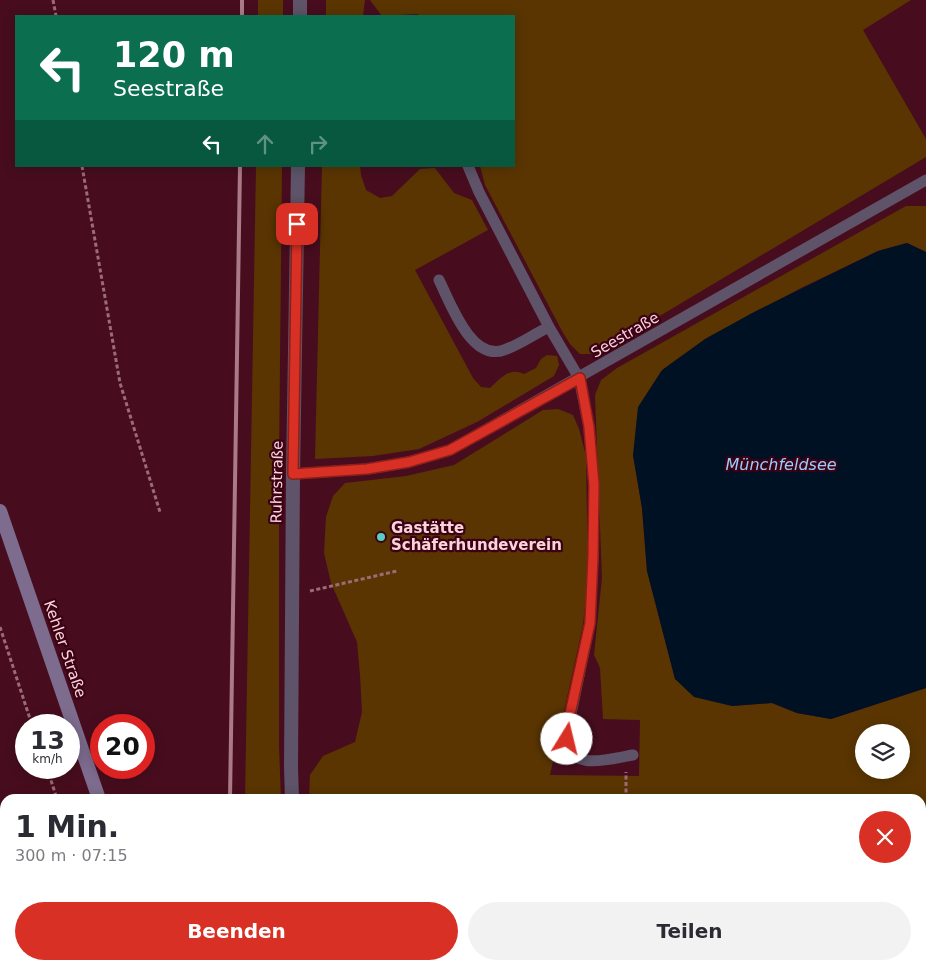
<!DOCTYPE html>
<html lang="de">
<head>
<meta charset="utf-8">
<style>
	:root { --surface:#fff; --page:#f2f2f3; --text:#2b2b33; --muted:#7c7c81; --accent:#d93025 }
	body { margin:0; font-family:"DejaVu Sans",sans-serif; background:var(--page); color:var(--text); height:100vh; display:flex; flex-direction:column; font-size:19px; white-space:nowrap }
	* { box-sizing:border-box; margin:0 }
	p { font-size:16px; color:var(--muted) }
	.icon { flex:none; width:28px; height:28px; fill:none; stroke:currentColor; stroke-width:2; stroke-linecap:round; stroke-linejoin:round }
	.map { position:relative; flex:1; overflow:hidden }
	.side { position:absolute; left:0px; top:794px; width:926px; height:176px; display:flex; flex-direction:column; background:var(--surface); border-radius:15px 15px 0 0; box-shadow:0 2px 12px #0003 }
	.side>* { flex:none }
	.hud { position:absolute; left:15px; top:15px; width:500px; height:152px; border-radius:0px; box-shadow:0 2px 12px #0003; background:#0b6e4f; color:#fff; overflow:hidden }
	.controls { position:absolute; left:855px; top:724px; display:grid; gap:10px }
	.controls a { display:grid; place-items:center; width:55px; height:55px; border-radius:50%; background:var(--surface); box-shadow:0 2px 12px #0003; font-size:25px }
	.speed { position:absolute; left:15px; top:714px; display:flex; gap:10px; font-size:25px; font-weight:700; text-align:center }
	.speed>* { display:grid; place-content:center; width:65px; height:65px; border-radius:50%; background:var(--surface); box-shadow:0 2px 12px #0003; line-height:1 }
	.speed small { font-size:12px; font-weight:400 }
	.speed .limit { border:8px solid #d22; background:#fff; color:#111 }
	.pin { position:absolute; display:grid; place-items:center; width:42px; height:42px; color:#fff; margin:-21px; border-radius:10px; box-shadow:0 2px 8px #0006 }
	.me { position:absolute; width:55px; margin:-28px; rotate:9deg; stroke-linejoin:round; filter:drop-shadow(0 0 4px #0008) }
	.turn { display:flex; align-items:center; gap:18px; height:105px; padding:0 15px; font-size:22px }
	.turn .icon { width:65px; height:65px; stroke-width:2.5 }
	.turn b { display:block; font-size:35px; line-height:42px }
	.lanes { display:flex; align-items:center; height:48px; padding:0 15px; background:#0003; justify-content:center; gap:25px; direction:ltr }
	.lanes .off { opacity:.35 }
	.round { display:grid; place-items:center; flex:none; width:52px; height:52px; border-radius:26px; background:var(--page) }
	.head { display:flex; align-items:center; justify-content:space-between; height:85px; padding:0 15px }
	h1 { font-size:30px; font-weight:700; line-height:38px }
	.button { display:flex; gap:10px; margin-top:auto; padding:10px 15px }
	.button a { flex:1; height:58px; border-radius:30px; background:var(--accent); color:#fff; font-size:20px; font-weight:700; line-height:58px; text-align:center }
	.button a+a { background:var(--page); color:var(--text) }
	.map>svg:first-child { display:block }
</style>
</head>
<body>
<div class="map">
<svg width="926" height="969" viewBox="0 0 926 969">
	<rect width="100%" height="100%" fill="#470d1e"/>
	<path fill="#5a3502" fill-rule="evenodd" d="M 258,0 L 283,0 L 283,16 L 258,16 Z
		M 326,0 L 365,0 L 363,16 L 326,16 Z
		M 370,0 L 911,0 L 863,30 L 926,139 L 926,157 L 596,354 L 580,354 L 570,344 L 562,331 L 485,185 L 480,166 L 514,166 L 514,16 L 420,16 L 417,14 L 382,16 Z
		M 256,166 L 282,166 L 279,458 L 279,746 L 281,799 L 245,799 Z
		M 322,166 L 360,166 L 361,175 L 366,190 L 380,198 L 392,196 L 420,169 L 435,168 L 454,193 L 472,200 L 488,230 L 415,270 L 473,378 L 481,387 L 490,388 C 501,378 509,367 524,374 L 536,368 L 541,359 L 547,355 L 557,356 L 559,365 L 554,376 L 477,422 L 419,449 L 373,456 L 315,459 Z
		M 906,206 L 926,206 L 926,252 L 907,243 L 878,251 L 801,288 L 705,339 L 633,455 L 642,508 L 647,571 L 675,679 L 732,706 L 772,703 L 797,713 L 831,719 L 926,688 L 926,969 L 400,969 L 365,965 L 921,965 L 921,799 L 309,799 L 310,775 L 323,756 L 355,742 L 362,712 L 360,675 L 357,642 L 331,583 L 324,553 L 326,517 L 333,496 L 345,483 L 406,476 L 454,465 L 543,410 L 558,409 L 573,415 L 579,429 L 586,456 L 588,581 L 583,625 L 550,775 L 639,776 L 640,720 L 603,719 L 600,668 L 594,655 L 602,578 L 595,395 L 601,380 L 617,368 ZM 864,732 L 901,732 L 901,770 L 864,770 Z
		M 0,880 L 5,887 L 5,934 L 0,933 Z
		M 242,965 L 297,965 L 298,969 L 242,969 Z"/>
	<path fill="#001124" d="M 907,243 L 926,252 L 926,688 L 831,719 L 797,713 L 772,703 L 732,706 L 694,697 L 675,679 L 647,571 L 642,508 L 633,455 L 638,407 L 662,370 L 705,339 L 754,312 L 878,251 Z"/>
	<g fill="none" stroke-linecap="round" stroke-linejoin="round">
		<path stroke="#9c6b77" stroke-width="3" stroke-dasharray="4 2.5" stroke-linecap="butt" d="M 53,0 L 56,16
			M 82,166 L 120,383 L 160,512
			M 310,591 L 397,571
			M 0,627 L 32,725
			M 47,768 L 57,799
			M 626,799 L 626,772
			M 921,925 L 926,923
			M 121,965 L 123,969
			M 26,969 L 39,965
			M 637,969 L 638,965
			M 820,969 L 829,965"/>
		<path stroke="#5e5368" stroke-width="11" d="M 468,166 L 479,192 L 549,327 L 579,378 L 589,427 L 594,485 L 593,557 L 590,623 L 569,723 C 568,728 566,734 567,739 C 569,773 612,758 633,755
			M 439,280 C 450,302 471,362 504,350 C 519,345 534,334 549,327
			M 293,474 L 367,469 L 409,462 L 450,450 L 926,180
			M 0,949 L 5,950
			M 83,965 L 90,965"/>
		<path stroke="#5e5368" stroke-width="14" d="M 300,16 L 300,0
			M 292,799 L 291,767 L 293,474 L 298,166
			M 308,965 L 309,969"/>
		<path stroke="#7d6c8e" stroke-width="14" d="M 0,511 L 99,799
			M 157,965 L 158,969"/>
		<path stroke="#aa7b86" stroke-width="4" d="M 242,16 L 242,0
			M 230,799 L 240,166
			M 227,969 L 227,965"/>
	</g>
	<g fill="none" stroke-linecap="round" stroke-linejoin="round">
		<defs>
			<path id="route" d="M 297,224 L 293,474 L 367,469 L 409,462 L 450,450 L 580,378 L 589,427 L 594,485 L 593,557 L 590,623 L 568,723 L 567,739"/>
		</defs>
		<use href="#route" stroke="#8d1f18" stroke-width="12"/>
		<use href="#route" stroke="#d93025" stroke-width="9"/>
	</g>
	<circle fill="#56cec4" stroke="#3b0215" stroke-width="2" cx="381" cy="537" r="5"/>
	<g text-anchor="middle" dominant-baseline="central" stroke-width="4.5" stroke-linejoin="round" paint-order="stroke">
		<g font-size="15" fill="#fbd4da" stroke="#3b0215">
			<text transform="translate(625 335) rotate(-30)">Seestraße</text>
			<text transform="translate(277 482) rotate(-89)">Ruhrstraße</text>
			<text transform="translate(65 649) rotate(71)">Kehler Straße</text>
		</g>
		<g font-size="15" font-weight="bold" fill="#fbd4da" stroke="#3b0215" text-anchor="start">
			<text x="391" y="528">Gastätte<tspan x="391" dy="17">Schäferhundeverein</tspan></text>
		</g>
		<g font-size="16" font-style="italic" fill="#98ccfe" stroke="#3b0215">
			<text x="781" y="464">Münchfeldsee</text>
		</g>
	</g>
</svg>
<div class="controls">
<a><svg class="icon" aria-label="layers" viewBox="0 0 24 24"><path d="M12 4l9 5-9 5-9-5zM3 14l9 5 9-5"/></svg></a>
</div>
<div class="speed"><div>13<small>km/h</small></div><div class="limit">20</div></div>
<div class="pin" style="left:297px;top:224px;background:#d93025"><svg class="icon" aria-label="arrive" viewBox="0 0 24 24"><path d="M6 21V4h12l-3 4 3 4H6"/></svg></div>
<svg class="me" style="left:567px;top:739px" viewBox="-20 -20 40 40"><circle r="19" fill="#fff"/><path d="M0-13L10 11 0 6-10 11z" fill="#d93025"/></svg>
<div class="hud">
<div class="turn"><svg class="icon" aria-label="left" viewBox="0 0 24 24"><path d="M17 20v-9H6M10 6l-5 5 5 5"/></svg><div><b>120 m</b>Seestraße</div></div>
<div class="lanes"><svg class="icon" aria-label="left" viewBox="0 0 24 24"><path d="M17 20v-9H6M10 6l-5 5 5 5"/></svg><svg class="icon off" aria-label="ahead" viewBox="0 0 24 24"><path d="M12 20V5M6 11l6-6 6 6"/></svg><svg class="icon off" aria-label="right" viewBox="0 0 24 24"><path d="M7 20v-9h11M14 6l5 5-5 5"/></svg></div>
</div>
<section class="side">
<div class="head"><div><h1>1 Min.</h1><p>300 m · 07:15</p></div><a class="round" style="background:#d93025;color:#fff"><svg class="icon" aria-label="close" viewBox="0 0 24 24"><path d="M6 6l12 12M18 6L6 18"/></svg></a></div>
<div class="button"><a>Beenden</a><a>Teilen</a></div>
</section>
</div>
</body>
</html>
